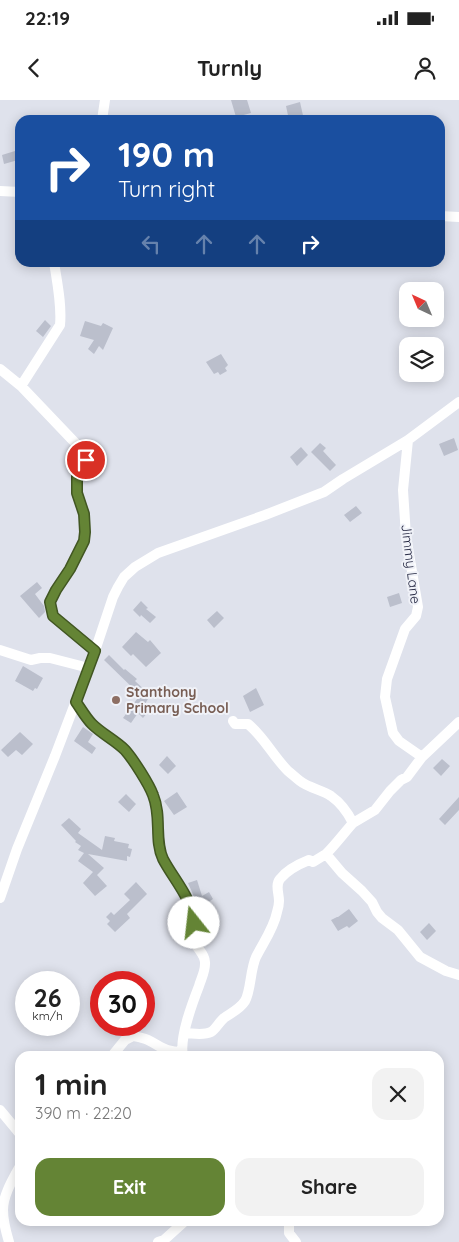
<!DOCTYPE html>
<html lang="en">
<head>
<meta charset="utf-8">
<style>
	:root { --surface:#fff; --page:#f2f2f2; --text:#222; --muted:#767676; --accent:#648435 }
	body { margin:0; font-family:Quicksand,sans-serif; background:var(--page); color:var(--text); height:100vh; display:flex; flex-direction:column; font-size:19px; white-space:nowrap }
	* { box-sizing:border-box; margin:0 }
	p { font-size:16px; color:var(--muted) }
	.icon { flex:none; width:28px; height:28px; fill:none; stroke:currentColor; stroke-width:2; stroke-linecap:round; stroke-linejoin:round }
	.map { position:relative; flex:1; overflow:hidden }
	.panel { position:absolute; left:15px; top:951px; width:429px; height:175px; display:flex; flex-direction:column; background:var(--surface); border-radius:15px; box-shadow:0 2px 12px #0003 }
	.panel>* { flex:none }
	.hud { position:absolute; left:15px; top:15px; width:430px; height:152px; border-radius:15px; box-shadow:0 2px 12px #0003; background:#1a4fa0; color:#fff; overflow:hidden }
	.needle { width:32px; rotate:316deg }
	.tools { position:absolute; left:399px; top:182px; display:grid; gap:10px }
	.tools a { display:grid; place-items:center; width:45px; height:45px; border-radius:10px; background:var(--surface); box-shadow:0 2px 12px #0003; font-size:25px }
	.speed { position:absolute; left:15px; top:871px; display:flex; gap:10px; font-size:25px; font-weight:700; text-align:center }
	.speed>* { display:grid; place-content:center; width:65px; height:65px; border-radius:50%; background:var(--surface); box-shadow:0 2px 12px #0003; line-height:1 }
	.speed small { font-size:12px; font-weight:400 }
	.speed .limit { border:8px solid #d22; background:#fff; color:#111 }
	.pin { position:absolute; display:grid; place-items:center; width:42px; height:42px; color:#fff; margin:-21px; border:2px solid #fff; border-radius:50%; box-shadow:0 1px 5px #0007 }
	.me { position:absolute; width:55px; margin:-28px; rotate:344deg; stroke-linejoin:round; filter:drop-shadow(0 0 4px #0008) }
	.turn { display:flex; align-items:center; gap:18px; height:105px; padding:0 20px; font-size:22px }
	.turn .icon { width:65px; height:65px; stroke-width:2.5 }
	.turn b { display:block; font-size:35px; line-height:42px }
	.lanes { display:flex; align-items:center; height:48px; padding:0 20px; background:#0003; justify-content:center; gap:25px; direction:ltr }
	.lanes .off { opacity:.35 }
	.round { display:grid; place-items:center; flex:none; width:52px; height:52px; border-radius:15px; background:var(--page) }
	.head { display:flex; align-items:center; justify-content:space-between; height:85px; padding:0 20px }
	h1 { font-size:30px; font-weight:700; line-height:38px }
	.action { display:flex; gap:10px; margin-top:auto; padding:10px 20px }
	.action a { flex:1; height:58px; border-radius:15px; background:var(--accent); color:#fff; font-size:20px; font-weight:700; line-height:58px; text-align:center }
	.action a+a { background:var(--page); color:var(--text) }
	.status { display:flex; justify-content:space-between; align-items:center; height:35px; padding:0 25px; background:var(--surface); direction:ltr }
	.status svg { height:14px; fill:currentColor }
	header { display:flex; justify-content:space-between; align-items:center; height:65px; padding:0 20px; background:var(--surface); font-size:22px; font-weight:700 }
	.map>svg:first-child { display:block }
</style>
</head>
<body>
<div class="status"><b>22:19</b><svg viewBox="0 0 49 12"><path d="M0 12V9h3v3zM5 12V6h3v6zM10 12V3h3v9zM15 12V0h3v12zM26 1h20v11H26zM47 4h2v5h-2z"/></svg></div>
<header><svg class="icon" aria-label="back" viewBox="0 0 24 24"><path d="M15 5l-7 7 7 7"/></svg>Turnly<svg class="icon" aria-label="person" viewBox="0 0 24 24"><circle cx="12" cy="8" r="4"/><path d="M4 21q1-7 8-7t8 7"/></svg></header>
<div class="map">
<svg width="459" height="1142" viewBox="0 0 459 1142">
	<rect width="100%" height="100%" fill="#dfe2ec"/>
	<path fill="#bbbfcc" d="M 231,0 L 247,0 L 251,13 L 236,17 Z
		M 300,2 L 304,20 L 289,20 L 286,6 Z
		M 15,51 L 18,60 L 4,64 L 2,55 Z
		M 45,220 L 51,226 L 43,237 L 36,231 Z
		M 85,221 L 101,226 L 103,223 L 113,228 L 103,250 L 99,246 L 94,254 L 88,249 L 94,240 L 80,236 Z
		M 221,254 L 228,265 L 225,268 L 227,271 L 220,275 L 218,272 L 214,274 L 206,262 Z
		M 454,338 L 458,350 L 444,356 L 439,344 Z
		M 320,343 L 326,348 L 323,351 L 336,365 L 330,371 L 311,352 Z
		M 301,347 L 308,355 L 297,366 L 290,357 Z
		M 356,406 L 362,413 L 350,422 L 344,415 Z
		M 37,482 L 42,488 L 35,494 L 44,506 L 45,512 L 39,518 L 20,496 Z
		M 399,493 L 402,503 L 390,507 L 387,497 Z
		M 141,501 L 148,508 L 146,509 L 156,517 L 150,523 L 141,515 L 140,517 L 133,510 Z
		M 217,511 L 224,518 L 214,528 L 207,520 Z
		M 136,532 L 148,542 L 150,540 L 161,553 L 146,567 L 133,554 L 131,556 L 122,547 Z
		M 109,555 L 124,570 L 125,569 L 137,579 L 135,581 L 148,593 L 144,597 L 148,599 L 143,607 L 148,612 L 143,618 L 138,613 L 131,623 L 123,618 L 140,595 L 104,560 Z
		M 23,566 L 43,578 L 37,589 L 35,588 L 33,591 L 15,581 Z
		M 256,588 L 264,605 L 250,612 L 243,596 Z
		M 83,627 L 93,634 L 88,642 L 96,648 L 92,654 L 74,641 Z
		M 20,632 L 33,644 L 22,655 L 16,650 L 8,657 L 1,650 Z
		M 167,656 L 176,666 L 168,674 L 159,665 Z
		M 442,659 L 450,666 L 441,676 L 433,668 Z
		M 177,692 L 187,707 L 174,715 L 164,701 Z
		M 126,694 L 136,704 L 129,712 L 118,702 Z
		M 459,697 L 459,710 L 445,725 L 439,719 Z
		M 69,718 L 81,729 L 78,733 L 102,750 L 105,736 L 115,738 L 114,741 L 129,744 L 128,748 L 132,749 L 130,757 L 127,756 L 127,761 L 88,754 L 104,768 L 97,775 L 107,786 L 95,796 L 83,783 L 93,772 L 78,761 L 84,753 L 78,750 L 81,746 L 75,742 L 76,741 L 61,725 Z
		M 197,780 L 202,796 L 209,792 L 213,799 L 199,808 L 188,783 Z
		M 136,782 L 147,794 L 127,814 L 130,818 L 115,832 L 107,824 L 110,821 L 106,817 L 111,812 L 114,815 L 130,800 L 124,794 Z
		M 349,809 L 358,821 L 349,828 L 347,826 L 338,831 L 331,820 L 337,817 L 338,817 Z
		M 429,823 L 436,831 L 427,840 L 420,832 Z"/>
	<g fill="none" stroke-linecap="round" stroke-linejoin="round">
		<path stroke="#fff" stroke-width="10" d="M 102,20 L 105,0
			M 0,91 L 20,92
			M 440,116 L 459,117
			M 0,269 L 21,286 L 60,225 C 62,205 57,182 54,162
			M 21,286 L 82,350 L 86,359 L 77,377 L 77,393 L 84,414 L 85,432 L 84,441 L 70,469 L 56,490 L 50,501 L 53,516 L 95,551
			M 408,340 L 403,390 L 406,436 L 418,507 L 416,516 L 405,529 L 387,579 L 385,597 L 393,633 L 399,641 L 422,657
			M 0,550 L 31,560 L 40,558 L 50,558 L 89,568
			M 76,602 C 81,609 86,618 92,624 C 104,636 122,643 132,659 C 144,676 157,695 158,717 C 159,728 157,740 160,751 C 167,773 186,790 193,811 C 197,824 189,831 194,841 C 197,849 206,855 205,864 C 205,872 201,879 199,886 C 192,904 179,938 183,956
			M 233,621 L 235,624 L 248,624 C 264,637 273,656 288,671 C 292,674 296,678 300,681 C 309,688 322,690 331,696 C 341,703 348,713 353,723 C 344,733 336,744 326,754 L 342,773 L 362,791 L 372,802 L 377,812 L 382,818 L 398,830 L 420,857 L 446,871 L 459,875
			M 353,723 L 375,710 L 390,691 L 401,680 L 407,677 L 422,657 L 459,622
			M 0,798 L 17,749 L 55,656 L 95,551 L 113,497 L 118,487 L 124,477 L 135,467 L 158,453 L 265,415 L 324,392 L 343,379 L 408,340 L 459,302
			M 184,933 C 192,933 203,936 211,932 C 216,929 219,922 224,918 C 231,913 240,909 245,901 C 251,891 250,870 256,857 C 263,843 274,828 277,812 C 278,809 279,804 279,801 C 279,793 275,785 280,779 C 287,770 299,764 309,760 L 313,762 L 326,754
			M 112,956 L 125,940 L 133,936 C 138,937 144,938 148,940 C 162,947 165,952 182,952
			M 0,1010 L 20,1034
			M 289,1121 L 289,1133 L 296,1142
			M 9,1142 C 6,1132 3,1121 3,1110 C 3,1095 13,1079 20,1066
			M 158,1142 L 164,1140 L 185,1121"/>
	</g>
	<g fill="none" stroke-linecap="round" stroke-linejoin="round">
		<defs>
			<path id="route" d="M 86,360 L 77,377 L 77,393 L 84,414 L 85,432 L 84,441 L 70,469 L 56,490 L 50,502 L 53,516 L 95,551 L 76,602 C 81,609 86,618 92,624 C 102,634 115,640 125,650 C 133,659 149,684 153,695 C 162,717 154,740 163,759 C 174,780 192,798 194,823"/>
		</defs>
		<use href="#route" stroke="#415622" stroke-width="12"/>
		<use href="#route" stroke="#648435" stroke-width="9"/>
	</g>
	<circle fill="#8d6e63" stroke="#f0f2f8" stroke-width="2" cx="116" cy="600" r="5"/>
	<g text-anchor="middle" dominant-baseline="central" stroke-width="4" stroke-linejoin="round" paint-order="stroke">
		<g font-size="14" fill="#1f223d" stroke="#f0f2f8">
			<text transform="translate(411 464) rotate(83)">Jimmy Lane</text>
		</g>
		<g font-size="14" font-weight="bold" fill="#785e54" stroke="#f0f2f8" text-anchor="start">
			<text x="126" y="592">Stanthony<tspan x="126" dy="16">Primary School</tspan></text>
		</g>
	</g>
</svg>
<div class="tools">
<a><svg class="needle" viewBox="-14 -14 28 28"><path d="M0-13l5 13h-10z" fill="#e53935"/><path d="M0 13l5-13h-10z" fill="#767676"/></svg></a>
<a><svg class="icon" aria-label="layers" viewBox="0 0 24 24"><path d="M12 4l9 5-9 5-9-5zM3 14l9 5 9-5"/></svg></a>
</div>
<div class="speed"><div>26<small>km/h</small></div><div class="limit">30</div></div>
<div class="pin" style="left:86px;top:360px;background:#d93025"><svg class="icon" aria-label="arrive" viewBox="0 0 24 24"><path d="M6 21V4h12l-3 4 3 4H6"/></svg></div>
<svg class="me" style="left:194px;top:823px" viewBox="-20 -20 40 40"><circle r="19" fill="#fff"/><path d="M0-13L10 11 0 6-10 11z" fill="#648435"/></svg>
<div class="hud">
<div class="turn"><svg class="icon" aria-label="right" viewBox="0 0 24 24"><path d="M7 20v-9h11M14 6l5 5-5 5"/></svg><div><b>190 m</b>Turn right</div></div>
<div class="lanes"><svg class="icon off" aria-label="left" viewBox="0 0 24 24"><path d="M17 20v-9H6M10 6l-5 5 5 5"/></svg><svg class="icon off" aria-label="ahead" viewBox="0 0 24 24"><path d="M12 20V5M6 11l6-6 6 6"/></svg><svg class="icon off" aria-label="ahead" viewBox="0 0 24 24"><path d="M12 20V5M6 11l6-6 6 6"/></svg><svg class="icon" aria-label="right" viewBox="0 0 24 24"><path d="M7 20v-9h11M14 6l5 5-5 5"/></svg></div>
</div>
<section class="panel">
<div class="head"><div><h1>1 min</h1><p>390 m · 22:20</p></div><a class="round"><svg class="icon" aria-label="close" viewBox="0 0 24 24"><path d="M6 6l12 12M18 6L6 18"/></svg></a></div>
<div class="action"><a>Exit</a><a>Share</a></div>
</section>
</div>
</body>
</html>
